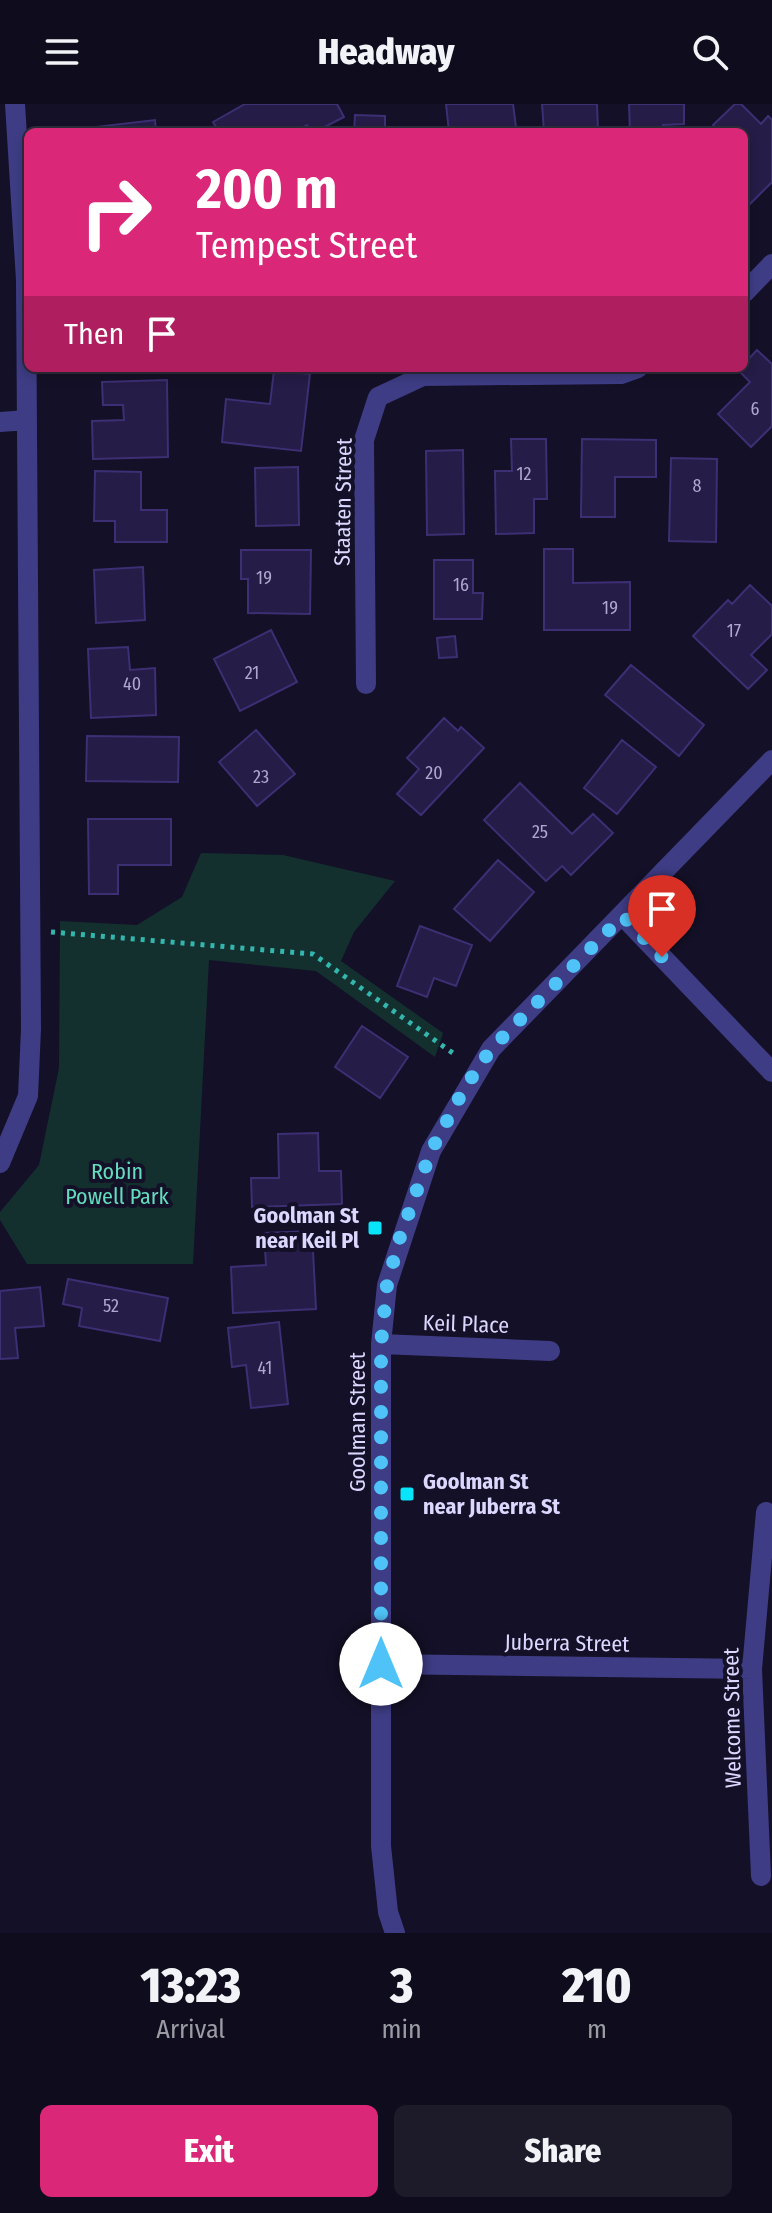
<!DOCTYPE html>
<html lang="en">
<head>
<meta charset="utf-8">
<style>
	:root { --surface:#0f0c1d; --page:#1d1a2a; --text:#f1f3f6; --muted:#9b9ba4; --line:#2f2c3b; --accent:#db2777 }
	body { margin:0; font-family:"Fira Sans Condensed",sans-serif; background:var(--page); color:var(--text); height:100vh; display:flex; flex-direction:column; font-size:30px; white-space:nowrap }
	* { box-sizing:border-box; margin:0 }
	p { font-size:26px; color:var(--muted) }
	.icon { flex:none; width:44px; height:44px; fill:none; stroke:currentColor; stroke-width:2; stroke-linecap:round; stroke-linejoin:round }
	.map { position:relative; height:1829px; overflow:hidden }
	.panel { display:flex; flex-direction:column; background:var(--surface); flex:1 }
	.panel>* { flex:none }
	.banner { position:absolute; left:24px; top:24px; width:724px; height:244px; border-radius:12px; box-shadow:0 4px 12px #0003,0 0 0 2px var(--line); background:#db2777; color:#fff; overflow:hidden }
	.pin { position:absolute; display:grid; place-items:center; width:68px; height:68px; color:#fff; margin:-82px -34px; border-radius:50% 50% 50% 0; rotate:-45deg; box-shadow:0 0 8px #0007 }
	.pin .icon { rotate:45deg }
	.me { position:absolute; width:88px; margin:-44px; rotate:0deg; stroke-linejoin:round; filter:drop-shadow(0 0 6px #0008) }
	.turn { display:flex; align-items:center; gap:28px; height:168px; padding:0 40px; font-size:36px }
	.turn .icon { width:104px; height:104px; stroke-width:2.5 }
	.turn b { display:block; font-size:56px; line-height:68px }
	.then { display:flex; align-items:center; height:76px; padding:0 40px; background:#0003; gap:16px; font-size:30px }
	.eta { display:flex; justify-content:space-evenly; align-items:center; height:136px; text-align:center }
	.eta b { font-size:48px; font-weight:800; line-height:56px }
	.cta { display:flex; gap:16px; margin-top:auto; padding:16px 40px }
	.cta a { flex:1; height:92px; border-radius:12px; background:var(--accent); color:#fff; font-size:32px; font-weight:800; line-height:92px; text-align:center }
	.cta a+a { background:var(--page); color:var(--text) }
	header { display:flex; justify-content:space-between; align-items:center; height:104px; padding:0 40px; background:var(--surface); font-size:36px; font-weight:800 }
	.map>svg:first-child { display:block }
</style>
</head>
<body>
<header><svg class="icon" aria-label="menu" viewBox="0 0 24 24"><path d="M4 6h16M4 12h16M4 18h16"/></svg>Headway<svg class="icon" aria-label="search" viewBox="0 0 24 24"><circle cx="10" cy="10" r="6"/><path d="M15 15l6 6"/></svg></header>
<div class="map">
<svg width="772" height="1829" viewBox="0 0 772 1829">
	<rect width="100%" height="100%" fill="#141027"/>
	<path fill="#13302f" d="M 201,749 L 283,751 L 395,777 L 354,828 L 341,857 L 443,929 L 435,953 L 316,867 L 209,856 L 193,1160 L 27,1160 L 0,1116 L 0,1108 L 39,1061 L 59,964 L 60,817 L 137,821 L 182,793 Z"/>
	<path fill="#251c47" stroke="#3c2f73" stroke-width="2" d="M 245,0 L 337,0 L 344,13 L 315,28 L 311,28 L 307,21 L 294,28 L 219,28 L 213,18 Z
		M 446,0 L 513,0 L 516,23 L 485,28 L 449,28 Z
		M 542,0 L 597,0 L 598,28 L 544,28 Z
		M 629,0 L 684,0 L 684,20 L 663,21 L 663,28 L 630,28 Z
		M 735,0 L 741,0 L 761,20 L 768,12 L 772,16 L 772,78 L 747,103 L 744,99 L 744,57 L 747,55 L 744,52 L 744,28 L 720,28 L 713,21 Z
		M 355,11 L 385,12 L 385,27 L 414,28 L 354,28 Z
		M 155,16 L 156,28 L 96,28 L 95,23 Z
		M 757,246 L 772,260 L 772,322 L 751,343 L 718,310 L 750,278 L 738,266 L 744,264 L 744,260 Z
		M 274,266 L 310,270 L 301,347 L 222,338 L 226,295 L 270,300 Z
		M 167,276 L 168,353 L 93,355 L 92,317 L 124,316 L 123,301 L 103,301 L 102,278 Z
		M 511,335 L 546,335 L 547,395 L 534,395 L 534,429 L 496,430 L 495,367 L 512,367 Z
		M 582,335 L 656,336 L 656,373 L 615,373 L 615,413 L 581,413 Z
		M 463,346 L 464,430 L 427,431 L 426,347 Z
		M 671,354 L 717,355 L 716,438 L 669,437 Z
		M 298,363 L 299,421 L 256,422 L 255,364 Z
		M 95,367 L 141,368 L 141,406 L 167,406 L 167,438 L 115,438 L 115,417 L 94,417 Z
		M 544,445 L 573,445 L 573,479 L 630,478 L 630,526 L 544,526 Z
		M 241,446 L 311,446 L 310,510 L 248,509 L 248,475 L 241,475 Z
		M 434,456 L 473,456 L 473,489 L 483,489 L 482,515 L 434,515 Z
		M 143,463 L 145,516 L 96,519 L 94,466 Z
		M 750,481 L 772,502 L 772,530 L 751,551 L 767,566 L 748,585 L 693,532 L 728,496 L 732,500 Z
		M 271,526 L 297,578 L 240,607 L 214,555 Z
		M 455,532 L 457,553 L 439,554 L 437,534 Z
		M 128,543 L 130,566 L 155,564 L 156,611 L 91,614 L 88,545 Z
		M 631,561 L 704,621 L 679,652 L 605,591 Z
		M 444,614 L 458,627 L 461,623 L 484,644 L 421,711 L 397,690 L 419,665 L 407,654 Z
		M 256,626 L 295,670 L 257,702 L 219,658 Z
		M 87,632 L 179,633 L 178,678 L 86,677 Z
		M 622,636 L 656,663 L 617,710 L 584,684 Z
		M 520,679 L 572,730 L 593,710 L 613,729 L 571,771 L 562,762 L 546,777 L 484,716 Z
		M 88,715 L 171,715 L 171,761 L 118,761 L 118,790 L 89,790 Z
		M 498,756 L 534,788 L 490,837 L 454,805 Z
		M 420,822 L 472,841 L 456,882 L 434,874 L 427,893 L 397,882 Z
		M 362,922 L 408,953 L 380,994 L 335,963 Z
		M 318,1029 L 319,1067 L 341,1067 L 342,1100 L 252,1103 L 251,1074 L 279,1074 L 278,1030 Z
		M 312,1127 L 316,1205 L 233,1209 L 231,1163 L 266,1161 L 264,1129 Z
		M 68,1175 L 168,1194 L 160,1237 L 79,1222 L 82,1204 L 63,1200 Z
		M 40,1183 L 44,1222 L 15,1224 L 18,1254 L 0,1255 L 0,1187 Z
		M 279,1218 L 288,1300 L 251,1304 L 246,1261 L 232,1263 L 228,1224 Z"/>
	<g fill="none" stroke-linecap="round" stroke-linejoin="round">
		<path stroke="#33b6ad" stroke-width="5" stroke-dasharray="4 6" stroke-linecap="butt" d="M 51,828 L 313,850 L 457,952"/>
		<path stroke="#3e3c84" stroke-width="20" d="M 744,189 L 772,160
			M 0,318 L 27,316
			M 366,580 L 364,336 L 378,293 L 423,272 L 621,270 L 638,264
			M 623,812 L 772,968
			M 0,1059 L 28,992 L 31,925 L 26,176 L 15,0
			M 381,1240 L 550,1247
			M 381,1560 L 752,1565
			M 761,1772 L 752,1565 L 766,1408
			M 395,1829 L 388,1808 L 381,1742 L 381,1240 L 387,1181 L 431,1047 L 491,945 L 772,656"/>
	</g>
	<g fill="none" stroke-linecap="round" stroke-linejoin="round">
		<path stroke="#4fc3f7" stroke-width="14" stroke-dasharray="0 25.2" d="M 381,1560 L 381,1240 L 387,1181 L 399,1136 L 431,1047 L 464,985 L 491,945 L 623,812 L 662,853"/>
	</g>
	<g fill="#08e4f9" stroke="#141027" stroke-width="3">
		<rect x="367" y="1116" width="16" height="16" rx="4"/>
		<rect x="399" y="1382" width="16" height="16" rx="4"/>
	</g>
	<g text-anchor="middle" dominant-baseline="central" stroke-width="8" stroke-linejoin="round" paint-order="stroke">
		<g font-size="18" fill="#aea8d0">
			<text x="755" y="305">6</text>
			<text x="524" y="370">12</text>
			<text x="697" y="382">8</text>
			<text x="264" y="474">19</text>
			<text x="461" y="481">16</text>
			<text x="610" y="504">19</text>
			<text x="734" y="527">17</text>
			<text x="252" y="569">21</text>
			<text x="132" y="580">40</text>
			<text x="434" y="669">20</text>
			<text x="261" y="673">23</text>
			<text x="540" y="728">25</text>
			<text x="111" y="1202">52</text>
			<text x="265" y="1264">41</text>
		</g>
		<g font-size="22" fill="#dbd7fe" stroke="#141027">
			<text transform="translate(343 398) rotate(-89)">Staaten Street</text>
			<text transform="translate(466 1220) rotate(2)">Keil Place</text>
			<text transform="translate(357 1318) rotate(-90)">Goolman Street</text>
			<text transform="translate(567 1539) rotate(1)">Juberra Street</text>
			<text transform="translate(732 1614) rotate(-91)">Welcome Street</text>
		</g>
		<g font-size="22" fill="#63ddbd" stroke="#141027">
			<text x="117" y="1067">Robin<tspan x="117" dy="25">Powell Park</tspan></text>
		</g>
		<g font-size="22" font-weight="bold" fill="#dbd7fe" stroke="#141027" text-anchor="end">
			<text x="359" y="1111">Goolman St<tspan x="359" dy="25">near Keil Pl</tspan></text>
			<text x="423" y="1377" text-anchor="start">Goolman St<tspan x="423" dy="25">near Juberra St</tspan></text>
		</g>
	</g>
</svg>
<div class="pin" style="left:662px;top:853px;background:#d93025"><svg class="icon" aria-label="arrive" viewBox="0 0 24 24"><path d="M6 21V4h12l-3 4 3 4H6"/></svg></div>
<svg class="me" style="left:381px;top:1560px" viewBox="-20 -20 40 40"><circle r="19" fill="#fff"/><path d="M0-13L10 11 0 6-10 11z" fill="#4fc3f7"/></svg>
<div class="banner">
<div class="turn"><svg class="icon" aria-label="right" viewBox="0 0 24 24"><path d="M7 20v-9h11M14 6l5 5-5 5"/></svg><div><b>200 m</b>Tempest Street</div></div>
<div class="then">Then<svg class="icon" aria-label="arrive" viewBox="0 0 24 24"><path d="M6 21V4h12l-3 4 3 4H6"/></svg></div>
</div>
</div>
<section class="panel">
<div class="eta">
<div><b>13:23</b><p>Arrival</p></div>
<div><b>3</b><p>min</p></div>
<div><b>210</b><p>m</p></div>
</div>
<div class="cta"><a>Exit</a><a>Share</a></div>
</section>
</body>
</html>
